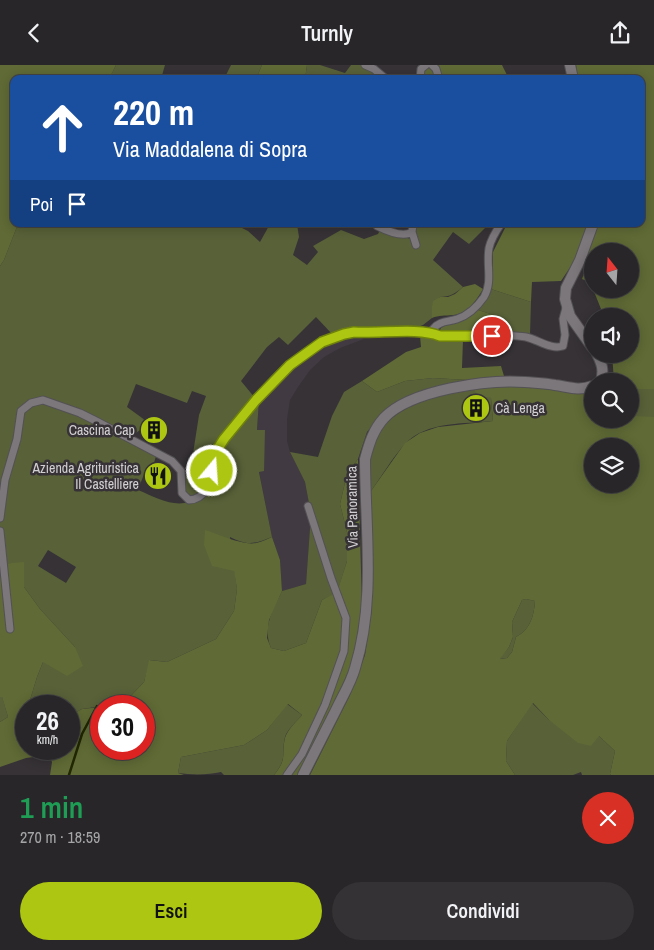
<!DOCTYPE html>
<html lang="it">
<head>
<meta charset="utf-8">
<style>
	:root { --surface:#282628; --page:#343234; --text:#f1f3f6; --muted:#a5a5a8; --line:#444345; --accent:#acc612 }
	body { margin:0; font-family:"Archivo Narrow",sans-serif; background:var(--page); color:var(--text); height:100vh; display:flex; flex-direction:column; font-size:19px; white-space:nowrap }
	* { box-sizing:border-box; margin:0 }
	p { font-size:16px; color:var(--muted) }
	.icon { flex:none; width:28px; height:28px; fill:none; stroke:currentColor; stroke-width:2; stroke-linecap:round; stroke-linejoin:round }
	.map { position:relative; height:710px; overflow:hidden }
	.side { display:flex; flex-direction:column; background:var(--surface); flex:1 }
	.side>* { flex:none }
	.hud { position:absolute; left:10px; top:10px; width:635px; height:152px; border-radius:10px; box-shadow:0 2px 12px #0003,0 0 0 1px var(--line); background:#1a4fa0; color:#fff; overflow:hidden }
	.needle { width:32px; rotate:343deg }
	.buttons { position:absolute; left:584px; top:178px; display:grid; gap:10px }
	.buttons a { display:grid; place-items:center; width:55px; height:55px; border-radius:50%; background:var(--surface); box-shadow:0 2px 12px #0003,0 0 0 1px var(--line); font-size:25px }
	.speed { position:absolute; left:15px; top:630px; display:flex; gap:10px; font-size:25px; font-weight:700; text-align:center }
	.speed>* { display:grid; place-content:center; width:65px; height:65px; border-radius:50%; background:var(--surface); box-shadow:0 2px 12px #0003,0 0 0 1px var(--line); line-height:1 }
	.speed small { font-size:12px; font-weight:400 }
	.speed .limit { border:8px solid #d22; background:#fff; color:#111 }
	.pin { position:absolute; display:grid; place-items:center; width:42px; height:42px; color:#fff; margin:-21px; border:2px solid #fff; border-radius:50%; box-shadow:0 1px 5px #0007 }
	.me { position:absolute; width:55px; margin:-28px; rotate:18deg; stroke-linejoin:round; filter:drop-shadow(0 0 4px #0008) }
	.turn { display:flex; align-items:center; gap:18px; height:105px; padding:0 20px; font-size:22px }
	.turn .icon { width:65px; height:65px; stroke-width:2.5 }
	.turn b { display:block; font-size:35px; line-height:42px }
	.then { display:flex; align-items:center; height:48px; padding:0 20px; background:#0003; gap:10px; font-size:19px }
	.round { display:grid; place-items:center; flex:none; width:52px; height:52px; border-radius:26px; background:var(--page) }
	.summary { display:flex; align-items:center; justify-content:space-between; height:85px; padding:0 20px }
	h1 { font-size:30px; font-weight:600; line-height:38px; color:#1e9e55 }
	.cta { display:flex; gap:10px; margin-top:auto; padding:10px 20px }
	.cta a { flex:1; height:58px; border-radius:30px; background:var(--accent); color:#111; font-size:20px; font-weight:600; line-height:58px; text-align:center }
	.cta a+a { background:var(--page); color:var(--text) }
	header { display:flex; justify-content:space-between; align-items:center; height:65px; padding:0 20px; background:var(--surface); font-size:22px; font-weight:600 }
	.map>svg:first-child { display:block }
</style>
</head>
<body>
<header><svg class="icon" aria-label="back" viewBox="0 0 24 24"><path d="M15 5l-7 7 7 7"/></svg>Turnly<svg class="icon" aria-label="share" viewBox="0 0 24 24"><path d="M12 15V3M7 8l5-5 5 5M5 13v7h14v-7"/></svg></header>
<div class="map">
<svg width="654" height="710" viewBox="0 0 654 710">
	<rect width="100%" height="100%" fill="#363236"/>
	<path fill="#423a42" d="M 355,270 L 364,274 L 340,283 L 324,292 L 310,305 L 298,322 L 290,335 L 287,354 L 287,376 L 290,387 L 305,417 L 311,449 L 306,519 L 282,526 L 280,495 L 272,472 L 259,406 L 264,406 L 264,365 L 257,365 L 259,335 L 293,301 L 308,290 L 325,279 Z"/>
	<path fill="#586138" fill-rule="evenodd" d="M 116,0 L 165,0 L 161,14 L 109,14 Z
		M 231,0 L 262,0 L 256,14 L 224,14 Z
		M 307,0 L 320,0 L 345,8 L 351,0 L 362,0 L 383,14 L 305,14 Z
		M 18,159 L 239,159 L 238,161 L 248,166 L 260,177 L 270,159 L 297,159 L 299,172 L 293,190 L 307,200 L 318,187 L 313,181 L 341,165 L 364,174 L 378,169 L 380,165 L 411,174 L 419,180 L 416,166 L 417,159 L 489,159 L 469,179 L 453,167 L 433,195 L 463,222 C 456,228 450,232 440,232 L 432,241 L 432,253 L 423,260 L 415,263 L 376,265 L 346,264 L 332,269 L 316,252 L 288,280 L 279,272 L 267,282 L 241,316 L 255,333 L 214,382 L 203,424 L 198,430 L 191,432 L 185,427 L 184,416 L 192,395 L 199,350 L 206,331 L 192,326 L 187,338 L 136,319 L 127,342 L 149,358 L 131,372 C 102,355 78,342 46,333 L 46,338 L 87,355 L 156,391 L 154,398 L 144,409 L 138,425 C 160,434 178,446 200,432 C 204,429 208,427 211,422 C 216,412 214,398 220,388 C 229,369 245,353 259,335 L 257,365 L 265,365 L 264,406 L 259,407 L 272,472 C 254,479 248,481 230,472 L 237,524 L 234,546 L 216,574 L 167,597 L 150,595 L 144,617 L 124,638 L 82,644 L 69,651 L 69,641 L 38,641 L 30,635 L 37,612 L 43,597 L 75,582 L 40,544 L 24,522 L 24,498 L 0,499 L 0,201 L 4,195 ZM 48,485 L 76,502 L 66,518 L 38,501 Z
		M 491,224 L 531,237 L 530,270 L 509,267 L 497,251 L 478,245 L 486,235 Z
		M 433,313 L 468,315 L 444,321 L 395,339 L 387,344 L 367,367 L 358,394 L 347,409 L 340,439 L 347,467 L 347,496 L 337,528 L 322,535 L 306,578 L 284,586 L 271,583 C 262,562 273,545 282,526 L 306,519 L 311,449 L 305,417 L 290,387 L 318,392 L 332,351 L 344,327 L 362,316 L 377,327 L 405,316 Z
		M 470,322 L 491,333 L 493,356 C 465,359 426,356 405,379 C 392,393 382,411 371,426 C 371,416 369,405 370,395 C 376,342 429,335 470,322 Z
		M 630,324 L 654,324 L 654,352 L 630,352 Z
		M 526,534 L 535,536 C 534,551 530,565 516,572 L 512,587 L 507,593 L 499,594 L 509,582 L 513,572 L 512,557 L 522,535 Z
		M 2,631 L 8,652 L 0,657 L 0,632 Z
		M 532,638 L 549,655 L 599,671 L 615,686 L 610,709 L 611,710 L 582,710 L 581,707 L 573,710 L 515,710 L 506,696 L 507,676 Z
		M 287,639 L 302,650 C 297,656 287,665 285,672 C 281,689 288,693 274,710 L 224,710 L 221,707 C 209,710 191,710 178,708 L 181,692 L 244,680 L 267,665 Z"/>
	<path fill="#5f6a36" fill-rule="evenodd" d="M 0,0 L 116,0 L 109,14 L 14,14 L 14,159 L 18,159 L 4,195 L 0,201 Z
		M 262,0 L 307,0 L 305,14 L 256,14 Z
		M 419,0 L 502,0 L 509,14 L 416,14 Z
		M 576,0 L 654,0 L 654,324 L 630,324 L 630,316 L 614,316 L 612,289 L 630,289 L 630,251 L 608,251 L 601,244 L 593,224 L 630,224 L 630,186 L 592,186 L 592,224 L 591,218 L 582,214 L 588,197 L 583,194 L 596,159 L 641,159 L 641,14 L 578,14 Z
		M 507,159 L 587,159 L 577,192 L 561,216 L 532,217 L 531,237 L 491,224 L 493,207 L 493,187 Z
		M 475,219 L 483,224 C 476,236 467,249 453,250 C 445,251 439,250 432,253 L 432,241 L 433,236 L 440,232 L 448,232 L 455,229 L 463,222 Z
		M 478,245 L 497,251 L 509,267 L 443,267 L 440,265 L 441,263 C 452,255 466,253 478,245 Z
		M 420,271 L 433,273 L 463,275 L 462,303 L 501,301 L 504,311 L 468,315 L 433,313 L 405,316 L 377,327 L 362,316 L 406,287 L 421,282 Z
		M 521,321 L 584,329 L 592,333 L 592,354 L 617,354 L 618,355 L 630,354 L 630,352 L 634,351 L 654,352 L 654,710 L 611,710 L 610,709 L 615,686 L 599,671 L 591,681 L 578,678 L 549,655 L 533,638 L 507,676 L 506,696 L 515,710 L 310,710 L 350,630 L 365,590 L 372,544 L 371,426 L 405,378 L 420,368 L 438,362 L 493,356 L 491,333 L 480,331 L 470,322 ZM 592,381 L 630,381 L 630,419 L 592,419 ZM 526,534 L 535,536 C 534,551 530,565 516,572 L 512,587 L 507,593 L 500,594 L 509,582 L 513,572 L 512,557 L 522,535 Z
		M 358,394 L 362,542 L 354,589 L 350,603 L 340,625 L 298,710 L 274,710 C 288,693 281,690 285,673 C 287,665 297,656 302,650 L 288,639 L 267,665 L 244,680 L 181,692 L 178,708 L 184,710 L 50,710 L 52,697 L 49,690 L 26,693 L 0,702 L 0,657 L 8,652 L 2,632 L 0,632 L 0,499 L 24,497 L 24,522 L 40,544 L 75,582 L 83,601 L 67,611 L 43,597 L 37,612 L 30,635 L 38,641 L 26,641 L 26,684 L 69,684 L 69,651 L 82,644 L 101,642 L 101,684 L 144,684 L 144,641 L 103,641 L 124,638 L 144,617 L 149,595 L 167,597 L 216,574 L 234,546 L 237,524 L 234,506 L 212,501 L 204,480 L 205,465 C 218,469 244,481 256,478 C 261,477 267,474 272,472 L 280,495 L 282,526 L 269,555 L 267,573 L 271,583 L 284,586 L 306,578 L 322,535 L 337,527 L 347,496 L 347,467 L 340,439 L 347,409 Z"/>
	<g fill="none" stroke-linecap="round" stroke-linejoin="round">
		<path stroke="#212700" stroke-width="2.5" d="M 69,710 L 82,669 L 97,641"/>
		<defs>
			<path id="street" d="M 365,0 L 374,4 L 386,14
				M 432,0 L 436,4 L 439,14
				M 420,14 L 421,4 L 426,0
				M 501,159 C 496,166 491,174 489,183 C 486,200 493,217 484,232 C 477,242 469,250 457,254 C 448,257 439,256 433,264 L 434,268 L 440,271 C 466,271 502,268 526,272 C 539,275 551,285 563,281 L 565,270 L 563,254 L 566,243
				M 377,161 C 387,166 403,173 412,167 L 413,159
				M 412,167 L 416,180
				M 0,453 L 5,415 L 17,374 L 21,346 L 31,338 L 43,335 L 80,348 L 98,357 L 172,396 L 181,406 L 182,428 L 189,435 C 214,434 210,399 219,383 C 224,372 232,364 239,355 C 264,324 294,288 332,273 C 354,264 409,266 434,268
				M 0,466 L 10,564
				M 287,710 L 302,689 L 325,640 L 344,586 L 346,553 L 331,513 L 308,441"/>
			<path id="secondary" d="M 570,0 L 573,14
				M 592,282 L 570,251 L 565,234 L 566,223 L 580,195 L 593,159
				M 597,289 C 602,299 604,305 601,316
				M 303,710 C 314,688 325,667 336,645 C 342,632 351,618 355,603 C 376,536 365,463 365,394 C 369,379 373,365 384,353 C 410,325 488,314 525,317 C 535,318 545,318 555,320 C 569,322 579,326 592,321"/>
		</defs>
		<use href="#street" stroke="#545154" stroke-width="9"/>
		<use href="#secondary" stroke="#545154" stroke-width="12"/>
		<use href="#street" stroke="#7b777b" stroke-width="7"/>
		<use href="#secondary" stroke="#7b777b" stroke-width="10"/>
	</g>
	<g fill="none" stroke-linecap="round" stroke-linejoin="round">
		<defs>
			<path id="route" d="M 212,406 L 217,385 L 224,374 L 256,335 L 290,300 L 322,277 L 344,269 L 354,267 C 379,269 418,262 440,271 L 492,271"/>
		</defs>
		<use href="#route" stroke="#70810c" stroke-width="12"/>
		<use href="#route" stroke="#acc612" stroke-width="9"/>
	</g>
	<defs>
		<symbol id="building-disc" viewBox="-11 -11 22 22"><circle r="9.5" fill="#acc612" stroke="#363236"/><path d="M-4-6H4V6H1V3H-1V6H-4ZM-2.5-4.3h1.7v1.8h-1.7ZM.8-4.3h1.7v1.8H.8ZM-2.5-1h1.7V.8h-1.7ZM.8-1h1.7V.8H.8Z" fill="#111"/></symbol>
		<symbol id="restaurant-disc" viewBox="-11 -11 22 22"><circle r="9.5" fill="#acc612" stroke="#363236"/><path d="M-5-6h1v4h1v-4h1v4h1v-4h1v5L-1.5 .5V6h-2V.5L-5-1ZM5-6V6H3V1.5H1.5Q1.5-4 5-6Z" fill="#111"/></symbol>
	</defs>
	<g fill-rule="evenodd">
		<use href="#building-disc" x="460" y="327" width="32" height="32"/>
		<use href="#building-disc" x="138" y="349" width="32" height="32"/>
		<use href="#restaurant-disc" x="142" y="395" width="32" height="32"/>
	</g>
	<g text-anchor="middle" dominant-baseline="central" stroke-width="5" stroke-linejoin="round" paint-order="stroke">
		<g font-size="14" fill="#d3d0d3" stroke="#363236" text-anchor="end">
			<text x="495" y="343" text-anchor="start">Cà Lenga</text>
			<text x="135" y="365">Cascina Cap</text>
			<text x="139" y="403">Azienda Agrituristica<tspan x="139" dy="16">Il Castelliere</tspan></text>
		</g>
		<g font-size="14" fill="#d3d0d3" stroke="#363236">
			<text transform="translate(352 442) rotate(-91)">Via Panoramica</text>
		</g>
	</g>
</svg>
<div class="buttons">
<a><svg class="needle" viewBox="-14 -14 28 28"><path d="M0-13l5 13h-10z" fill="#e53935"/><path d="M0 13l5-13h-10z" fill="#a5a5a8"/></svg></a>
<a><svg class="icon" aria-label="sound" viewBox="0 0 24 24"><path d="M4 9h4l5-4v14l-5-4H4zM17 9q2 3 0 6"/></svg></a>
<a><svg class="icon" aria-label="search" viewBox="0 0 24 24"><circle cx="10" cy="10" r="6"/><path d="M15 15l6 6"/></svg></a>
<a><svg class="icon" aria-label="layers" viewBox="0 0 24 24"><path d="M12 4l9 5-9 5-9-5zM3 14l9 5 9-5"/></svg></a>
</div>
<div class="speed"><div>26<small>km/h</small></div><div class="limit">30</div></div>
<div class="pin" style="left:492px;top:271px;background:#d93025"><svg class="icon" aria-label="arrive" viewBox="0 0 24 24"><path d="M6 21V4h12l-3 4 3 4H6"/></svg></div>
<svg class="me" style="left:212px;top:406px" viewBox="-20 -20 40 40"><circle r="17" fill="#acc612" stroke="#fff" stroke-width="3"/><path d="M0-11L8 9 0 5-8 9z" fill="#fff"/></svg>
<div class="hud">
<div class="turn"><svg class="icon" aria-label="ahead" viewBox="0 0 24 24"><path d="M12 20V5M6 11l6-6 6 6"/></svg><div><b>220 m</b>Via Maddalena di Sopra</div></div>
<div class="then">Poi<svg class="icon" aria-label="arrive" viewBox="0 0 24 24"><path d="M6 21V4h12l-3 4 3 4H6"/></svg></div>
</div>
</div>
<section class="side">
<div class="summary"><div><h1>1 min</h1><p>270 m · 18:59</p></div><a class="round" style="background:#d93025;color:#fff"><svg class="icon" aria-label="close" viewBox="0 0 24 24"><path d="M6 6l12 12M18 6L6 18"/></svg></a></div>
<div class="cta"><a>Esci</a><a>Condividi</a></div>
</section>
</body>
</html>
